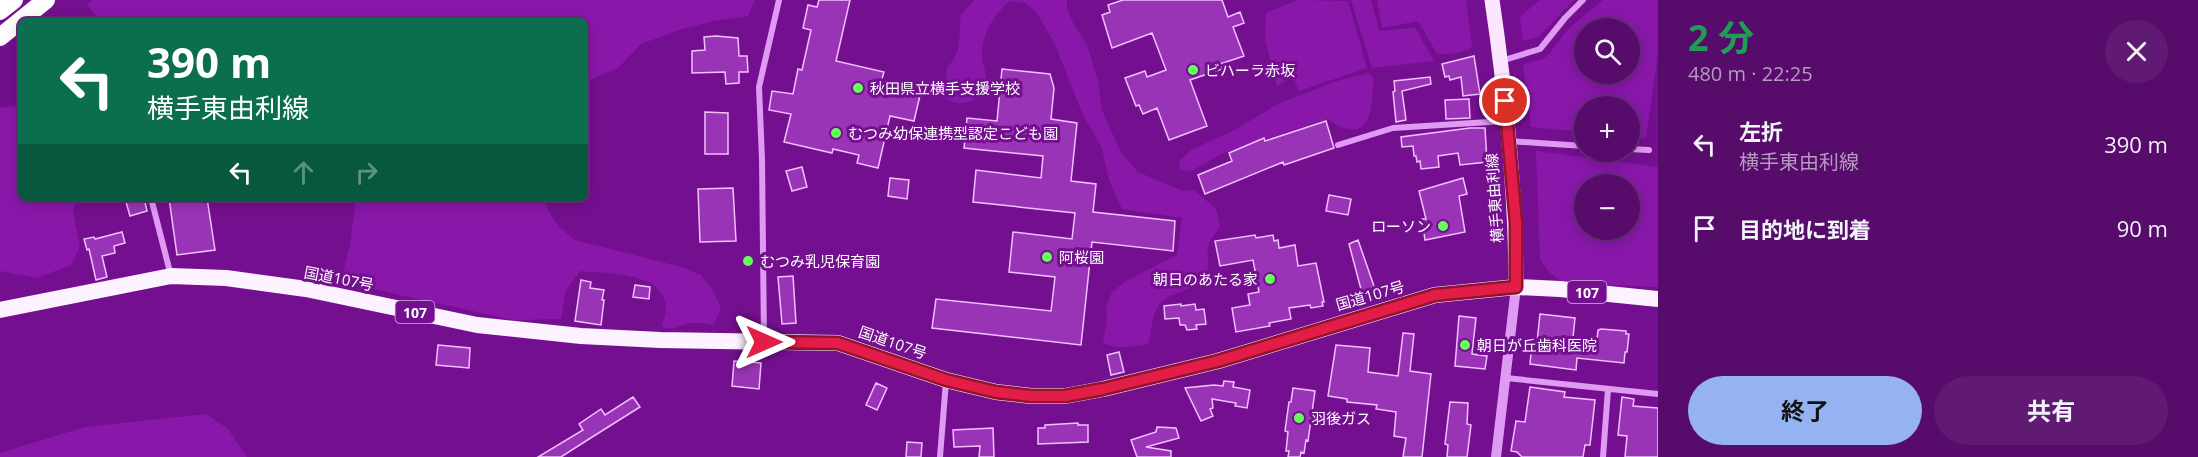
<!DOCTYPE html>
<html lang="ja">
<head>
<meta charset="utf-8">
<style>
	:root { --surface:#570c6b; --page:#601a73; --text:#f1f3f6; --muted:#b69bc1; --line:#6d2c7e; --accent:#95b2f1 }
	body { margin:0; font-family:"Open Sans","Noto Sans JP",sans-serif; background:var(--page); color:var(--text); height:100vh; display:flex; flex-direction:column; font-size:22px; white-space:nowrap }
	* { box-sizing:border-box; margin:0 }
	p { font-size:20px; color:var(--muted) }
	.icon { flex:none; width:33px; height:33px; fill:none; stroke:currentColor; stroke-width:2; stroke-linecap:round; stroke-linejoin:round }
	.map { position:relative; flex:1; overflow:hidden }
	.details { display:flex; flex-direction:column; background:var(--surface); width:540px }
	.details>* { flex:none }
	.hud { position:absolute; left:18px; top:18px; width:570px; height:183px; border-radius:9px; box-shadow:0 3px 15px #0003,0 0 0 2px var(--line); background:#0b6e4f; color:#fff; overflow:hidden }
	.controls { position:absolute; left:1574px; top:18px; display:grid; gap:12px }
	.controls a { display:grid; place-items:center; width:66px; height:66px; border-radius:50%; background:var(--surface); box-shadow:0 3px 15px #0003,0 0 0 2px var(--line); font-size:30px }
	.pin { position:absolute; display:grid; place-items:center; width:51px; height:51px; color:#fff; margin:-26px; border:3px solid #fff; border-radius:50%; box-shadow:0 2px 6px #0007 }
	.me { position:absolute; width:66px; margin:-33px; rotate:90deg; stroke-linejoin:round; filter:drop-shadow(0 0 4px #0008) }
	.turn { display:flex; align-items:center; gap:21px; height:126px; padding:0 30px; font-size:27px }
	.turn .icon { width:78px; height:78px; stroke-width:2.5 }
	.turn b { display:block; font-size:42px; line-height:51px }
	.lanes { display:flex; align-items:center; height:57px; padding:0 30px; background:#0003; justify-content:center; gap:30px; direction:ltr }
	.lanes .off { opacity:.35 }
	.round { display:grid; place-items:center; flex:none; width:63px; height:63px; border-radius:32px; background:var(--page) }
	.head { display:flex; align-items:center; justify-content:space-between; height:102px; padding:0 30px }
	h1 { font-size:36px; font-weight:700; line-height:45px; color:#1e9e55 }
	.cta { display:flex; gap:12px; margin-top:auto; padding:12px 30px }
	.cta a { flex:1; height:69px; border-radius:36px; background:var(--accent); color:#111; font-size:24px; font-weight:700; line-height:69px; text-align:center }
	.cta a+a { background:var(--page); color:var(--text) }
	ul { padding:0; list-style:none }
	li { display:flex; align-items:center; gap:18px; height:84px; padding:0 30px }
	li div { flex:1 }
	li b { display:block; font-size:22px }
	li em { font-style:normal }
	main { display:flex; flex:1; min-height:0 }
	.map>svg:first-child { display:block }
</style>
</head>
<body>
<main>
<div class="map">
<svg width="1658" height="457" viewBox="0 0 1658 457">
	<rect width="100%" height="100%" fill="#74108f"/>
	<path fill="#8918aa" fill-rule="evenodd" d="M 93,0 L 755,0 L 748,16 L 713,21 L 679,30 L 641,44 L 618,68 L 585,82 L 585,21 L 101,21 L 87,5 Z
		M 975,0 L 1067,0 L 1067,8 L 1074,25 L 1087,45 L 1098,81 L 1102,110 L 1121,153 L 1138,172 L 1183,191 L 1194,190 L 1216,209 L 1220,226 C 1217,232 1209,240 1208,246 C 1206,257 1211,269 1204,278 C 1193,292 1172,290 1160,304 C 1151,314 1152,331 1148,344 C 1133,346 1115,351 1103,342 L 1107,321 L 1106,307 L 1112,292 L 1126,281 L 1177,255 L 1182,218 L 1122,209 L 1109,180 L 1102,148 L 1083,115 L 1054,42 L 1036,12 L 1025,3 L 1010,1 C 993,15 981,35 982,59 C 983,67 988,73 985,82 C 982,88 975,94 972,101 C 961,104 954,105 945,97 L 947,67 C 964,52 958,34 961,14 Z
		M 1297,0 L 1348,1 L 1367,68 L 1299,91 L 1293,77 L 1277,86 L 1265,39 L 1266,13 Z
		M 1351,0 L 1371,0 L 1379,31 L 1415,28 L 1434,61 L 1372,68 Z
		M 1377,0 L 1466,0 L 1472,48 L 1452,54 L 1437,54 L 1418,21 L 1382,28 Z
		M 1540,0 L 1574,0 L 1538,37 L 1523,41 L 1520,17 Z
		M 1603,0 L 1658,0 L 1658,53 L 1646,138 L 1629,136 L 1629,106 L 1584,106 L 1584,132 L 1531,127 L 1523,64 L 1543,59 L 1549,54 L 1568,29 ZM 1584,28 L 1629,28 L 1629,74 L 1584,74 Z
		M 1368,73 L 1374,78 C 1371,95 1375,135 1348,129 C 1341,128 1333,122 1327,119 L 1221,154 L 1193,170 L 1184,171 L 1180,169 L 1179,161 L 1191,150 L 1231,132 L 1278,104 L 1334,82 Z
		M 21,105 L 21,198 L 75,198 L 73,212 L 80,246 L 71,265 L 37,278 L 0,271 L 0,108 Z
		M 1536,151 L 1658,167 L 1658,287 L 1564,283 L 1550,273 L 1540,260 ZM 1584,184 L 1629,184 L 1629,230 L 1584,230 Z
		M 356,198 L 543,198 L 550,214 L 559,227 L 575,240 L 681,267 L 701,275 L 714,292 L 721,309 L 713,325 C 706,324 699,322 692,323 C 680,324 673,333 662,326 C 663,321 666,314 666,308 C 665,271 608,274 580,271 L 566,290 L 561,319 L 513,320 L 341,282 L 350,245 Z
		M 206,414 L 228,429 L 247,457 L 0,457 L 0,453 L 85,427 Z"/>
	<path fill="#9a34b7" stroke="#f0c1fd" stroke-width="1.5" d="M 819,0 L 850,0 L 836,61 L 884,72 L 881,82 L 921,91 L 914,121 L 890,116 L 878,168 L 857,163 L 859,155 L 833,149 L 832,153 L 784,142 L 791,114 L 769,110 L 772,91 L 793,94 L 798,69 L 802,70 L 811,30 L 803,28 L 808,5 L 817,7 Z
		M 1123,0 L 1222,0 L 1228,17 L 1240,12 L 1244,23 L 1233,27 L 1244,56 L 1220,64 L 1222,69 L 1190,80 L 1207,126 L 1169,140 L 1157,108 L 1143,114 L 1139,105 L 1136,106 L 1125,78 L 1145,71 L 1147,77 L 1166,70 L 1152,33 L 1112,48 L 1102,15 L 1110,12 L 1108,5 Z
		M 716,36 L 738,38 L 739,56 L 747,56 L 748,72 L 739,72 L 739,83 L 726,84 L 725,72 L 692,73 L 692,51 L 705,50 L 704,37 Z
		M 1474,56 L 1480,94 L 1463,96 L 1461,77 L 1450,80 L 1449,76 L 1445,77 L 1442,64 Z
		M 1002,69 L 1050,74 L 1054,88 L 1051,119 L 1077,123 L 1071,181 L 1096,184 L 1093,212 L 1175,221 L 1173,251 L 1092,242 L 1081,345 L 932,328 L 936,299 L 1051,311 L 1055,277 L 1009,272 L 1013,232 L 1072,239 L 1075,213 L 973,202 L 976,170 L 1041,178 L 1043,156 L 964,148 L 967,118 L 997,121 Z
		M 1430,77 L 1431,84 L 1402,91 L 1406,120 L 1396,122 L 1393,92 L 1395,91 L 1394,81 Z
		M 1469,99 L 1470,118 L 1446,119 L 1445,100 Z
		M 705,112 L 728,113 L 728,154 L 705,154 Z
		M 1326,121 L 1334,148 L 1284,165 L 1283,162 L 1205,194 L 1198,175 L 1232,161 L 1229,153 L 1264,138 L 1265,141 Z
		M 1470,128 L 1485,128 L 1487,162 L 1460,165 L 1458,153 L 1438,156 L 1439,167 L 1421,169 L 1420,161 L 1417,162 L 1416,156 L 1414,156 L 1413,146 L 1402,147 L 1401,137 Z
		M 802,167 L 807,187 L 792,191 L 786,171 Z
		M 890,178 L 909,180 L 907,199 L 888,196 Z
		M 1463,178 L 1467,194 L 1459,196 L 1465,232 L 1425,240 L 1422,219 L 1426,219 L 1419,191 Z
		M 733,188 L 736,241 L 700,242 L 698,189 Z
		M 1329,195 L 1351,199 L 1348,215 L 1326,211 Z
		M 144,198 L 147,211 L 130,216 L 126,202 Z
		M 169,198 L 207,198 L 215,250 L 177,255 Z
		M 122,232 L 125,243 L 114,246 L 115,253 L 102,256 L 107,277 L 96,280 L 89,249 L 87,250 L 84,239 L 94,237 L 95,239 Z
		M 1255,235 L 1256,238 L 1273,235 L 1274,241 L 1278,240 L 1279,248 L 1295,245 L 1298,266 L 1316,263 L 1324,302 L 1322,302 L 1323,306 L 1311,308 L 1310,305 L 1289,308 L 1291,319 L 1269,323 L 1270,326 L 1236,332 L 1232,308 L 1250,305 L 1248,294 L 1259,292 L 1253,260 L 1220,266 L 1215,241 Z
		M 1358,240 L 1375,289 L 1362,293 L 1349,244 Z
		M 793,276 L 796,323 L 782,324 L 778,277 Z
		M 581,280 L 591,282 L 590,288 L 604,290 L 602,300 L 604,300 L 601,325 L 575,321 Z
		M 635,285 L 650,287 L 649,299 L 633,297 Z
		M 1181,304 L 1181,306 L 1195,304 L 1196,310 L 1204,309 L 1206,324 L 1196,325 L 1197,329 L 1187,330 L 1185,325 L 1180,325 L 1179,318 L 1165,319 L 1164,306 Z
		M 1540,314 L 1575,318 L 1572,347 L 1596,349 L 1598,330 L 1601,329 L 1626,331 L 1626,334 L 1629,334 L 1627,352 L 1625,352 L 1624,363 L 1577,358 L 1576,370 L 1530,364 L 1532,342 L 1537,342 Z
		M 1459,316 L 1476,318 L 1472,354 L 1487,356 L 1485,369 L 1455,366 Z
		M 1403,333 L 1414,334 L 1410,371 L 1431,374 L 1422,457 L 1403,457 L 1406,438 L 1394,436 L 1396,412 L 1376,409 L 1377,405 L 1347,402 L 1347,399 L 1328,396 L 1336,345 L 1370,348 L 1368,372 L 1398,376 Z
		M 438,345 L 470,348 L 469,368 L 436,365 Z
		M 1119,352 L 1124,372 L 1111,375 L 1107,355 Z
		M 734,361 L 761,363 L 759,389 L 732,386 Z
		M 1224,381 L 1234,382 L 1233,387 L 1250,390 L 1247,408 L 1235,406 L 1236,403 L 1212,399 L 1213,408 L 1210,409 L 1213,416 L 1201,421 L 1185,388 L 1214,385 L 1223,386 Z
		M 876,383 L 887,388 L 877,410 L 866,405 Z
		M 1530,387 L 1565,392 L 1564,397 L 1595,400 L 1590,445 L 1585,445 L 1583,457 L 1522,457 L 1517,452 L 1511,451 L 1516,421 L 1525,422 Z
		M 1293,388 L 1315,391 L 1308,441 L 1306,440 L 1304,453 L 1301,452 L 1300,457 L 1288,457 L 1289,451 L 1286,451 L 1288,432 L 1285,431 L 1289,402 L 1291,402 Z
		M 633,397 L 640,407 L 589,439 L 561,457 L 538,457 L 583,430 L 579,424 L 601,409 L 605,415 Z
		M 1622,397 L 1634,399 L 1633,406 L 1658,408 L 1658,457 L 1625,457 L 1627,436 L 1618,435 Z
		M 1450,402 L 1468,403 L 1467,424 L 1471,425 L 1467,457 L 1447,457 L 1448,445 L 1445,444 Z
		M 1078,423 L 1078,425 L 1088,425 L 1088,442 L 1038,444 L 1038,428 L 1045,428 L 1045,425 Z
		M 1157,427 L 1176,428 L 1179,438 L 1146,447 L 1171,451 L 1171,457 L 1137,457 L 1131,440 L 1156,432 Z
		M 993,428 L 994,457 L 979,457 L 980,446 L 954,447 L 953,430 Z
		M 907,442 L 922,443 L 921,457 L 906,457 Z"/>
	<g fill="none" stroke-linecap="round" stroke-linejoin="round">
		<path stroke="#df9af3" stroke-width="6" d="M 1501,61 L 1540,49 L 1565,18 L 1583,0
			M 1509,141 L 1584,146
			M 1338,145 L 1393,128 L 1505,121
			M 1629,149 L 1649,150
			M 151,198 L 171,276
			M 764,341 L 762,159 L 759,87 L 779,0
			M 1506,378 L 1658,394
			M 940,457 L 946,381
			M 1603,457 L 1608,389"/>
		<path stroke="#df9af3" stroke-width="10" d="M 1496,457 L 1516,287"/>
		<path stroke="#fbe5ff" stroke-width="15" d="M 1492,0 C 1506,95 1516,191 1516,287"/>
		<path stroke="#fdf2ff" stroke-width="16" d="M 0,310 L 171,276 L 226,278 L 306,289 L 477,325 L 581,336 L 660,340 L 838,343 L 946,380 L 996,392 L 1031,396 L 1065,396 L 1103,389 L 1218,361 L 1435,295 L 1516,287 L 1560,289 L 1658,299"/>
		<path stroke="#fff" stroke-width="18" d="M 0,11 L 14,0
			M 0,37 L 46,0"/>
	</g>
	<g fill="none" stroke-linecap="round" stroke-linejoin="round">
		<defs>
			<path id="route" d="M 764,342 L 838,343 L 946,380 L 996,392 L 1031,396 L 1065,396 L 1103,389 L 1218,361 L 1435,295 L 1516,287 L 1516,223 L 1505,101"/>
		</defs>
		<use href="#route" stroke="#92132f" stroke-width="15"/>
		<use href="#route" stroke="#e11d48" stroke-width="10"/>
	</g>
	<g fill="#65ff5b" stroke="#74108f" stroke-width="2">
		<circle cx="1193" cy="70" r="6"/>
		<circle cx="858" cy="88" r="6"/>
		<circle cx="836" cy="133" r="6"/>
		<circle cx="1443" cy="226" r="6"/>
		<circle cx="1047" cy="257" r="6"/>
		<circle cx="748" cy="261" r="6"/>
		<circle cx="1270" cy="279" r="6"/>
		<circle cx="1465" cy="345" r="6"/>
		<circle cx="1299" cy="418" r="6"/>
	</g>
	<g text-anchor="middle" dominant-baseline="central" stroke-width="6" stroke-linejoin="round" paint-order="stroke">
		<g fill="#74108f" stroke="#d5b7dd" stroke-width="1.5">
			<rect x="1567.5" y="281" width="39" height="22" rx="4.5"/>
			<rect x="395.5" y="301" width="39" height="22" rx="4.5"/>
		</g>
		<g font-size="14" font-weight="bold" fill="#fff">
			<text x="1587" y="292">107</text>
			<text x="415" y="312">107</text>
		</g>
		<g font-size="15" fill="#fff" stroke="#74108f" text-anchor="start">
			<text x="1205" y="70">ビハーラ赤坂</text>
			<text x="870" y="88">秋田県立横手支援学校</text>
			<text x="848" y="133">むつみ幼保連携型認定こども園</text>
			<text x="1431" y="226" text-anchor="end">ローソン</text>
			<text x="1059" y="257">阿桜園</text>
			<text x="760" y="261">むつみ乳児保育園</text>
			<text x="1258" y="279" text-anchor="end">朝日のあたる家</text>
			<text x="1477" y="345">朝日が丘歯科医院</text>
			<text x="1311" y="418">羽後ガス</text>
		</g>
		<g font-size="15" fill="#fff" stroke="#74108f">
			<text transform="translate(1494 198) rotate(-94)">横手東由利線</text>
			<text transform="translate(339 278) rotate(11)">国道107号</text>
			<text transform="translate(1370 295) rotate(-16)">国道107号</text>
			<text transform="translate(893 342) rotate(19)">国道107号</text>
		</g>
	</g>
</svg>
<div class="controls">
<a><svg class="icon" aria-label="search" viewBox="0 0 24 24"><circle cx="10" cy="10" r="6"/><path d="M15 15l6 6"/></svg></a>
<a>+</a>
<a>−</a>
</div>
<div class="pin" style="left:1505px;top:101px;background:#d93025"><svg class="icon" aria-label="arrive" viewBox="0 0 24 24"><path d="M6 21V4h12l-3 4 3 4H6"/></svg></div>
<svg class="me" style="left:764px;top:342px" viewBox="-20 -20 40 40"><path d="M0-17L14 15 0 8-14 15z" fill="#e11d48" stroke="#fff" stroke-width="4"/></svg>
<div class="hud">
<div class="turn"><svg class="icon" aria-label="left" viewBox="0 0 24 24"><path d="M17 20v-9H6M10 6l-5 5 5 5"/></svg><div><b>390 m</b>横手東由利線</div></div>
<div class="lanes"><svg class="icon" aria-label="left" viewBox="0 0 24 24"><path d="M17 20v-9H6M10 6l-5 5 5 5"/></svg><svg class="icon off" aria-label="ahead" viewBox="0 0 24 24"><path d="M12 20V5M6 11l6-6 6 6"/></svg><svg class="icon off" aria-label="right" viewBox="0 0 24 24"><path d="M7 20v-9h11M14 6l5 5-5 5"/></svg></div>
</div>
</div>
<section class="details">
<div class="head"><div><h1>2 分</h1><p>480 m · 22:25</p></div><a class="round"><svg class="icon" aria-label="close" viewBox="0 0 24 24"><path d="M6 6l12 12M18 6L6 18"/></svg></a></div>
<ul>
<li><svg class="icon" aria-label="left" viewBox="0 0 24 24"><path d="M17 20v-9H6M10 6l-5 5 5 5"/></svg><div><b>左折</b><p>横手東由利線</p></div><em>390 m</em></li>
<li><svg class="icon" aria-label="arrive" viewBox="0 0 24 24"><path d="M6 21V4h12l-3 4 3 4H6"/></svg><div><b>目的地に到着</b></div><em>90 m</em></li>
</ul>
<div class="cta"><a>終了</a><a>共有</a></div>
</section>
</main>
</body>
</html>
